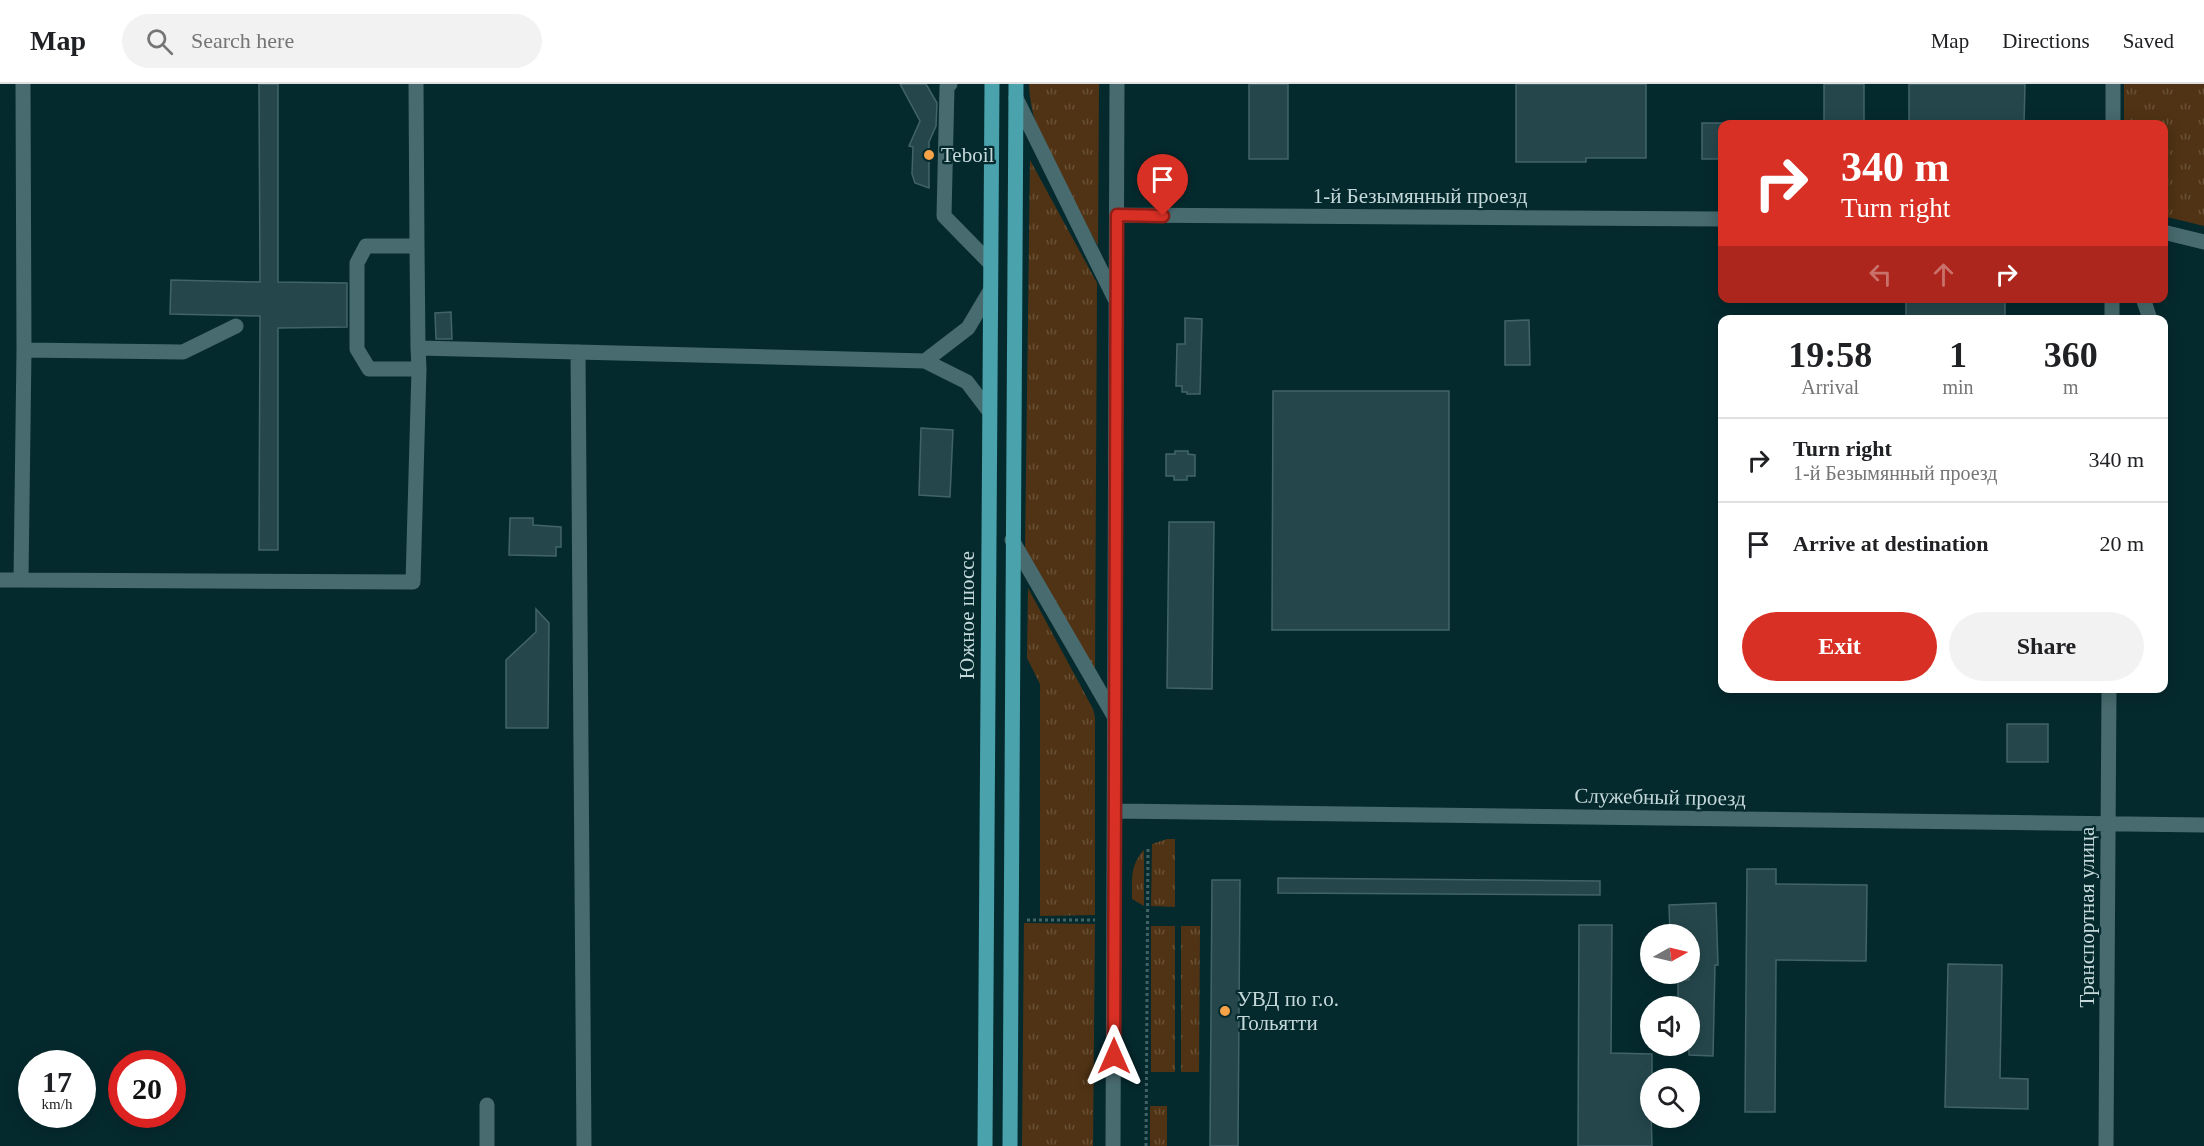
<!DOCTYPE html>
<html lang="en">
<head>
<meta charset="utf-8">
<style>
	:root { --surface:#fff; --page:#f2f2f2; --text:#202124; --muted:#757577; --line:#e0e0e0; --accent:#d93025 }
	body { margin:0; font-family:Georgia,serif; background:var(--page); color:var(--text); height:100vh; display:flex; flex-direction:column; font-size:22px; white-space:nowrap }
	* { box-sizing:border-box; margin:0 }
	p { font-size:20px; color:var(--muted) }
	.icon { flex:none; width:33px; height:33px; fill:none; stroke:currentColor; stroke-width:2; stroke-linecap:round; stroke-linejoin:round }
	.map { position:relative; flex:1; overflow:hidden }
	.side { position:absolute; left:1718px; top:231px; width:450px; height:378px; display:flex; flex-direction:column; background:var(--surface); border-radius:12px; box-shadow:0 3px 15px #0003 }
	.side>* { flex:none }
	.guide { position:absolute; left:1718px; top:36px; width:450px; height:183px; border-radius:12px; box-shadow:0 3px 15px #0003; background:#d93025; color:#fff; overflow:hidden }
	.needle { width:39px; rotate:82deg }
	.buttons { position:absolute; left:1640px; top:840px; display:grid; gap:12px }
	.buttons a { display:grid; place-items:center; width:60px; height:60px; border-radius:50%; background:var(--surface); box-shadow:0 3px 15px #0003; font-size:30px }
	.speed { position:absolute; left:18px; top:966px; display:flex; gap:12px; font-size:30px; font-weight:700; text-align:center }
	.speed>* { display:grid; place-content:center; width:78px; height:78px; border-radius:50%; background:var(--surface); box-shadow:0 3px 15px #0003; line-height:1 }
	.speed small { font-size:15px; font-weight:400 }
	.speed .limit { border:9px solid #d22; background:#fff; color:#111 }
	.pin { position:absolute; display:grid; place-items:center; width:51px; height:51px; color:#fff; margin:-62px -26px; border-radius:50% 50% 50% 0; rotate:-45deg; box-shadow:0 0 6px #0007 }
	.pin .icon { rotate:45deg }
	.me { position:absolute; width:66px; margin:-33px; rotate:0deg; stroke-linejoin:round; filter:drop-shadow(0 0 4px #0008) }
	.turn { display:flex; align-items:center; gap:21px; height:126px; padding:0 24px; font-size:27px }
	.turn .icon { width:78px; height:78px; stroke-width:2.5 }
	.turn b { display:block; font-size:42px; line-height:51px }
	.lanes { display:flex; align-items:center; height:57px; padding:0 24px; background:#0003; justify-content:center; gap:30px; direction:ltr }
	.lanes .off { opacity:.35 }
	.eta { display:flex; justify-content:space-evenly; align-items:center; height:102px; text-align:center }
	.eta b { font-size:36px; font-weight:700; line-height:42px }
	.button { display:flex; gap:12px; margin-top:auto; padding:12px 24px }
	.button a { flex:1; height:69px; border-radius:36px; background:var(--accent); color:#fff; font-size:24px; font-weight:700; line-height:69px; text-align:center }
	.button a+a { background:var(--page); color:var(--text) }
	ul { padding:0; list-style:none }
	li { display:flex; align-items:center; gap:18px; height:84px; padding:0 24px; border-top:2px solid var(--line) }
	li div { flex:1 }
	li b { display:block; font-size:22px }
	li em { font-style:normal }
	header { display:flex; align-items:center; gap:36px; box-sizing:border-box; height:84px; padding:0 30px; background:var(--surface); border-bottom:2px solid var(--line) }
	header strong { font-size:28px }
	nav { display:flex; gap:33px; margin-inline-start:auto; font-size:21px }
	.search { width:420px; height:54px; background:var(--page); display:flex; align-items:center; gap:15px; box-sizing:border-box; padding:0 21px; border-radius:33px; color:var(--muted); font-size:22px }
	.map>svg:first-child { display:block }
</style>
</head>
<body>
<header>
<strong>Map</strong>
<div class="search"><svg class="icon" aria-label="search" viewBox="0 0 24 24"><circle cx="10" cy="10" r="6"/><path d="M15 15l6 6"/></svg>Search here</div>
<nav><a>Map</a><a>Directions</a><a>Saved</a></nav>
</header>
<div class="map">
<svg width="2204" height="1062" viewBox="0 0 2204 1062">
	<defs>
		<pattern id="grass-tufts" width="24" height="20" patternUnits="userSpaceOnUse" patternTransform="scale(1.5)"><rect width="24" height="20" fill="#503314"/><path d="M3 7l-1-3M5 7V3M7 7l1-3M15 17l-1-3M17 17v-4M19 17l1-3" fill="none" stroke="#685036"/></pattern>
	</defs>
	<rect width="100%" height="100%" fill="#052a2e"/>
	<path fill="url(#grass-tufts)" d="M 1029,0 L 1099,0 L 1098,162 C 1072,114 1030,55 1029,0 Z
		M 2124,0 L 2204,0 L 2204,142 L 2163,132 L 2163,40 L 2124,40 Z
		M 1030,76 L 1097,199 L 1095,588 L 1025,467 Z
		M 1028,504 L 1093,625 L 1095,633 L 1095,831 L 1040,832 L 1040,600 L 1027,574 Z
		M 1167,755 L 1175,755 L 1175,823 L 1151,822 L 1152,760 Z
		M 1144,766 L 1144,822 L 1132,815 C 1132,795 1130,781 1144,766 Z
		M 1024,839 L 1095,840 L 1093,1062 L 1022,1062 Z
		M 1151,842 L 1175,842 L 1175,988 L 1151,988 Z
		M 1181,842 L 1200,842 L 1199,988 L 1181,988 Z
		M 1150,1022 L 1167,1022 L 1167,1062 L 1150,1062 Z"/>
	<path fill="#25474c" stroke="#426469" stroke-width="1.5" d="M 259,0 L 278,0 L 278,198 L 347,199 L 347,243 L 278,244 L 278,466 L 259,466 L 260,232 L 170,230 L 171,196 L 260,198 Z
		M 900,0 L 926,0 L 937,19 L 936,42 L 929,58 L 929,104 L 915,99 L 912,90 L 913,63 L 909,62 L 920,37 Z
		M 1249,0 L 1288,0 L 1288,75 L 1249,75 Z
		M 1516,0 L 1646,0 L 1646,74 L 1586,74 L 1586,78 L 1516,78 Z
		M 1824,0 L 1864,0 L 1864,40 L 1824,40 Z
		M 1909,0 L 2025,0 L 2024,40 L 1909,40 Z
		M 1702,39 L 1722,39 L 1722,75 L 1702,75 Z
		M 1906,214 L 2005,214 L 2005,236 L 1906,236 Z
		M 451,228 L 452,255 L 436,255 L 435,229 Z
		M 1185,234 L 1202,235 L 1200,310 L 1187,310 L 1187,308 L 1182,308 L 1182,302 L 1176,302 L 1177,260 L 1185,260 Z
		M 1529,236 L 1530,281 L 1505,281 L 1505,237 Z
		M 1273,307 L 1449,307 L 1449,546 L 1272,546 Z
		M 921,344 L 953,346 L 950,413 L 919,411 Z
		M 1175,367 L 1188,367 L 1188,370 L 1195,371 L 1195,392 L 1187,392 L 1187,396 L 1174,396 L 1174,392 L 1166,392 L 1166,370 L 1175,370 Z
		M 510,434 L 533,434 L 533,441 L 561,443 L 561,463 L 556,463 L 556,472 L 509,471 Z
		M 1169,438 L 1214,438 L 1212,605 L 1167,604 Z
		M 536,525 L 549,539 L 548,644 L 506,644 L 506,576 L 536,548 Z
		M 2007,640 L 2048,640 L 2048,678 L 2007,678 Z
		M 1747,785 L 1776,785 L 1776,800 L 1867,801 L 1866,877 L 1776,876 L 1775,1028 L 1745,1028 Z
		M 1278,794 L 1600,797 L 1600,811 L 1278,809 Z
		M 1212,796 L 1240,796 L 1238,1062 L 1210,1062 Z
		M 1716,819 L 1718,881 L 1715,881 L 1713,972 L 1689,971 L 1689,922 L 1678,922 L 1678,896 L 1689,896 L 1689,850 L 1670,850 L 1669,821 Z
		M 1579,841 L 1612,841 L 1611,969 L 1652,970 L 1652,994 L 1650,994 L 1652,1062 L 1578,1062 Z
		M 1948,880 L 2002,881 L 2000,994 L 2028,995 L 2028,1025 L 1945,1023 Z"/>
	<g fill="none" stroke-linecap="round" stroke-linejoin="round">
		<path stroke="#436265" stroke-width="3" stroke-dasharray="3 3" stroke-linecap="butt" d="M 1027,836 L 1095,836
			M 1146,1062 L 1148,765"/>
		<path stroke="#486b6f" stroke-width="15" d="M 23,0 L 24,266
			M 416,0 L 417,162
			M 950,0 L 947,3 L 944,132 L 990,179
			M 1016,14 L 1115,215
			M 2113,40 L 2113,0
			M 1117,131 L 1722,135
			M 2163,148 L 2204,158
			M 2143,214 L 2149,232
			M 2112,236 L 2112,214
			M 236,242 L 183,268 L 24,266 L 21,496 L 413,498 L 419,285
			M 418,264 L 417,162 L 366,162 L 357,179 L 357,265 L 369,285 L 419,285 L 418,264 L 925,277 L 967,298 L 989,327
			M 578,268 L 584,1062
			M 925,277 L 968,244 L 990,207
			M 1012,456 L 1114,632
			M 0,496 L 21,496
			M 1115,727 L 2204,741
			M 487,1062 L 487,1021
			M 1113,1062 L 1117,0
			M 2106,1062 L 2109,604"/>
		<path stroke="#49a2ac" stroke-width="15" d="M 985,1062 L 992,0
			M 1010,1062 L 1016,0"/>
	</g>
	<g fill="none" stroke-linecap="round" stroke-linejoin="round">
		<defs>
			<path id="route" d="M 1114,972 L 1117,131 L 1163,132"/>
		</defs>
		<use href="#route" stroke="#8d1f18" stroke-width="15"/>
		<use href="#route" stroke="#d93025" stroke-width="10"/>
	</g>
	<g fill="#f6a246" stroke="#052a2e" stroke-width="2">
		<circle cx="929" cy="71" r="6"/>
		<circle cx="1225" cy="927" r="6"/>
	</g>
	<g text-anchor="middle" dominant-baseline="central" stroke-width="4.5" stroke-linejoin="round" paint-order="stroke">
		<g font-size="21" fill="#c5d8da" stroke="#052a2e" text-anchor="start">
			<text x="941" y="71">Teboil</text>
			<text x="1237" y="915">УВД по г.о.<tspan x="1237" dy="24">Тольятти</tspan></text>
		</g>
		<g font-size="21" fill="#c5d8da" stroke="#052a2e">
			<text x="1420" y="112">1-й Безымянный проезд</text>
			<text transform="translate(967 531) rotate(-90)">Южное шоссе</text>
			<text transform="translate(1660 713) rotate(1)">Служебный проезд</text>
			<text transform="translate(2087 833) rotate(-90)">Транспортная улица</text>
		</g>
	</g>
</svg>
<div class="buttons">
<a><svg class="needle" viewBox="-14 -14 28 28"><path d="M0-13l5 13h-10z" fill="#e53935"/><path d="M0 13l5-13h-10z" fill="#757577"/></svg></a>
<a><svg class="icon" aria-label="sound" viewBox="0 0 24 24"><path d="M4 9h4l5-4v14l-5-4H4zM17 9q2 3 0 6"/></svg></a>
<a><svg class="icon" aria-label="search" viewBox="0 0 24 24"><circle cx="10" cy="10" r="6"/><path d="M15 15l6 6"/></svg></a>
</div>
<div class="speed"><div>17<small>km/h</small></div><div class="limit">20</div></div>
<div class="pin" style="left:1163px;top:132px;background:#d93025"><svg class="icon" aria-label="arrive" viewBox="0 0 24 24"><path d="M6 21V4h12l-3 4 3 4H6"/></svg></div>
<svg class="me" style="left:1114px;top:972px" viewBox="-20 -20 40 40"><path d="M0-17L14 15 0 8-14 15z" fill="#d93025" stroke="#fff" stroke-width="4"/></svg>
<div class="guide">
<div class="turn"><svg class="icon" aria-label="right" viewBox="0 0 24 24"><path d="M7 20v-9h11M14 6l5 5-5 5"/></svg><div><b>340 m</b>Turn right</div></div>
<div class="lanes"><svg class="icon off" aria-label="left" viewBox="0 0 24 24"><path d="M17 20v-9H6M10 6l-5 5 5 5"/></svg><svg class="icon off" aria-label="ahead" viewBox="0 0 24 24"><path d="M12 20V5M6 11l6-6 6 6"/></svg><svg class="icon" aria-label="right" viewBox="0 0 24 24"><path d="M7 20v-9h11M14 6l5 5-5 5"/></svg></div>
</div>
<section class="side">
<div class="eta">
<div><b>19:58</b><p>Arrival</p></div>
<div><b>1</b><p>min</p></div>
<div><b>360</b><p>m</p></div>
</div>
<ul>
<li><svg class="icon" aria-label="right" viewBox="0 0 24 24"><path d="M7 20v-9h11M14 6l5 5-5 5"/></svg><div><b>Turn right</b><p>1-й Безымянный проезд</p></div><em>340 m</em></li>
<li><svg class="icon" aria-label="arrive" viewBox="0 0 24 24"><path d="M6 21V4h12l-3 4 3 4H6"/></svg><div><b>Arrive at destination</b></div><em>20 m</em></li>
</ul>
<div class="button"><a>Exit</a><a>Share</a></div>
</section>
</div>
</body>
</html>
